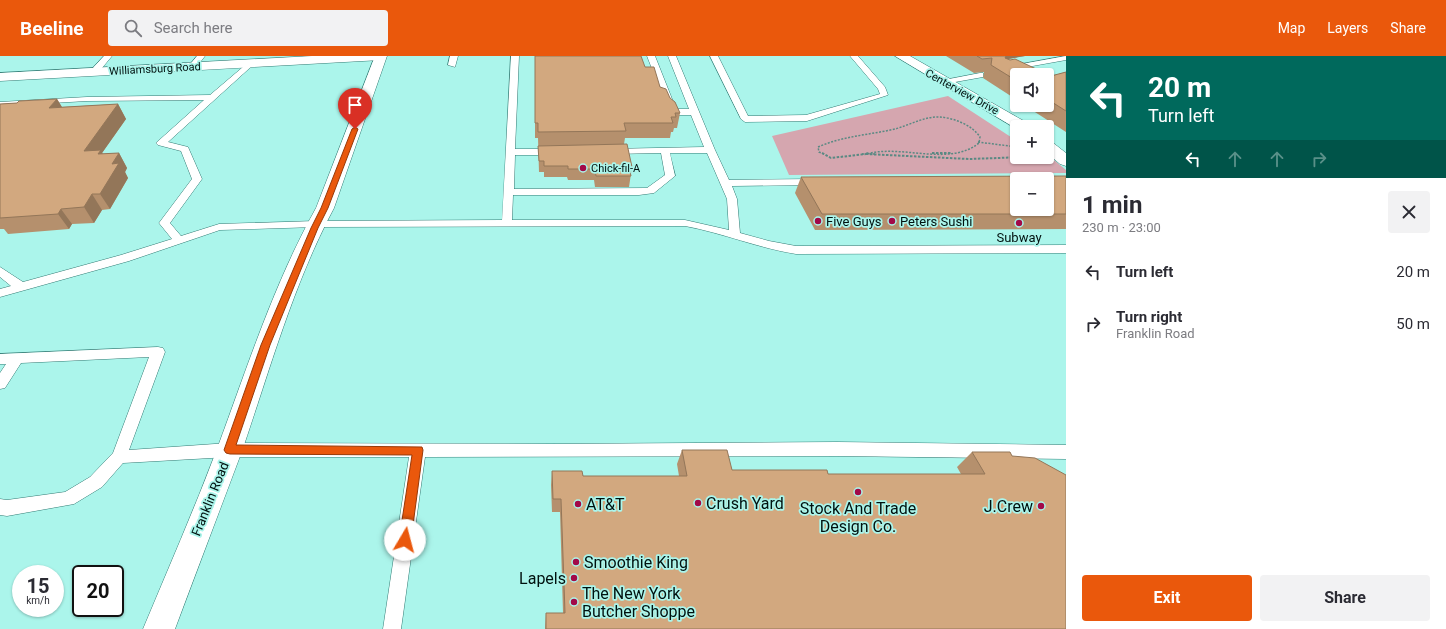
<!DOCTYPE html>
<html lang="en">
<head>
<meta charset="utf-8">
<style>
	:root { --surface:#fff; --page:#f2f2f3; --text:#2b2b33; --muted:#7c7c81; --accent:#ea580c }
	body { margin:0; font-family:Roboto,sans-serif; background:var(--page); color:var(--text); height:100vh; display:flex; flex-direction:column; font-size:15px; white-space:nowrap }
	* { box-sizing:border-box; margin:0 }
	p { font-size:13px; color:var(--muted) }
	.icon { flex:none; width:22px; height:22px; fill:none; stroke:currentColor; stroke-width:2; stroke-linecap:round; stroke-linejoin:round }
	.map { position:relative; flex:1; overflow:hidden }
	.sheet { display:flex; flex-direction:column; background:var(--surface); width:380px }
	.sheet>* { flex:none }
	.guide { background:#00695c; color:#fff; overflow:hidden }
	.tools { position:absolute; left:1010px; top:12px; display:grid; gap:8px }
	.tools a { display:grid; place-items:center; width:44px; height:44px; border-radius:4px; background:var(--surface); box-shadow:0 1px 3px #0004; font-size:20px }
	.speed { position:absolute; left:12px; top:509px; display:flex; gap:8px; font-size:20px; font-weight:700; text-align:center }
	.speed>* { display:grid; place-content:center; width:52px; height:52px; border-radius:50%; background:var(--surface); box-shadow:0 1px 3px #0004; line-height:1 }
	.speed small { font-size:10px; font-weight:400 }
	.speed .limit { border:2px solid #111; border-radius:6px; background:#fff; color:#111 }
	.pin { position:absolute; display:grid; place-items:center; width:34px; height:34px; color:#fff; margin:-41px -17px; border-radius:50% 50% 50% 0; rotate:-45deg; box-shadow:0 0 4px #0007 }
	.pin .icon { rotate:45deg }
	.me { position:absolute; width:44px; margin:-22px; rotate:8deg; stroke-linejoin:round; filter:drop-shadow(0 0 3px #0008) }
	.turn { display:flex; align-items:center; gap:14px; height:84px; padding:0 16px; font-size:18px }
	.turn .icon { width:52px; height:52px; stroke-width:2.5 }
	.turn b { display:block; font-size:28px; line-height:34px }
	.lanes { display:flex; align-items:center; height:38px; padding:0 16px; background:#0003; justify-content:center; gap:20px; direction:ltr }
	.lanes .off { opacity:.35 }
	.round { display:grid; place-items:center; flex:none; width:42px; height:42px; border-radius:4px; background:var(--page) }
	.summary { display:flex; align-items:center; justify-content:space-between; height:68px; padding:0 16px }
	h1 { font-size:24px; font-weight:700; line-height:30px }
	.action { display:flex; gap:8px; margin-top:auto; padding:8px 16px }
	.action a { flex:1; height:46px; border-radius:4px; background:var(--accent); color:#fff; font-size:16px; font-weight:700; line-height:46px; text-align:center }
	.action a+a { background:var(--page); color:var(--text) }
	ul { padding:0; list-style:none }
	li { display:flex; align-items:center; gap:12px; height:52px; padding:0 16px }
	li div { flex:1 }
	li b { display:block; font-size:15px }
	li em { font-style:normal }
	header { display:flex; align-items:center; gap:24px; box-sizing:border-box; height:56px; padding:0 20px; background:var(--accent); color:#fff }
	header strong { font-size:19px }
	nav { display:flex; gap:22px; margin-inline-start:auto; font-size:14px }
	.search { width:280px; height:36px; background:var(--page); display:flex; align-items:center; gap:10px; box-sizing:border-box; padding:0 14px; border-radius:4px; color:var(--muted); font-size:15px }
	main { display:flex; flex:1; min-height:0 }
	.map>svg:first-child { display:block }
</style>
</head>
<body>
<header>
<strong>Beeline</strong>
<div class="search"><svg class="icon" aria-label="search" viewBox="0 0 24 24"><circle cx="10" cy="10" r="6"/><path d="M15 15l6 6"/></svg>Search here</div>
<nav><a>Map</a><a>Layers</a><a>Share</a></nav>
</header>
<main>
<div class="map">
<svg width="1066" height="573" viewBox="0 0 1066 573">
	<rect width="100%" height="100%" fill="#abf5eb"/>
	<path fill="#d5a6af" d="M 948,40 L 1017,85 L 1017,101 L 1047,101 L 1048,99 L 1066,114 L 1066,117 L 789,119 L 772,80 Z"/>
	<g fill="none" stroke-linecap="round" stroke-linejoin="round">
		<defs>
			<path id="service" d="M 104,0 L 112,0 L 97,18 L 91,18 L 91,14 Z
				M 197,0 L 205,0 L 195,13 L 189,13 L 188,11 Z
				M 450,0 L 458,0 L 455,11 L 448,9 Z
				M 511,0 L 519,0 L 515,93 L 556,93 L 561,96 L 556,99 L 515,99 L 514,133 L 647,132 L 665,119 L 661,97 L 612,98 L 609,97 L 609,93 L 704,91 L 691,59 L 673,59 L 669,56 L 647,0 L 655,0 L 676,53 L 689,53 L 668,0 L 676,0 L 715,94 L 729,124 L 815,123 L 820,126 L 815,129 L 732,130 L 737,143 L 740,177 L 769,185 L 796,190 L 1066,189 L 1066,197 L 796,198 C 758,192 723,177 685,170 L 316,171 L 220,174 L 129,205 L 0,241 L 0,233 L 11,230 L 0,221 L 0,211 L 23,226 L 121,199 L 172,183 L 159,167 L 192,123 L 181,95 L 158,89 L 156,87 L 204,44 L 87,45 L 0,50 L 0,46 L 87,41 L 210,39 L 250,5 L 254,7 L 253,9 L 168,86 L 188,91 L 202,123 L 170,167 L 181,180 L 219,168 L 316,165 L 502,164 ZM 670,97 L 707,97 L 727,143 L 729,174 L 685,164 L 512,164 L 513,139 L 639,139 L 654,137 L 675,120 Z
				M 710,0 L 718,0 L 748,60 L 806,59 L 880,38 L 878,33 L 850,0 L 858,0 L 885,31 L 888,39 L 807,65 L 745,66 L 741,63 Z
				M 1066,0 L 1066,4 L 1010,14 L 1006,12 L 1010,10 Z
				M 980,17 L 983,17 L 983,21 L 944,28 L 940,26 L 944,24 Z
				M 158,291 L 163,292 L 165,296 L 129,394 L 229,387 L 551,388 L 837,386 L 1066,389 L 1066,403 L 837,400 L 425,401 L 401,573 L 383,573 L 409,401 L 229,401 L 123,407 L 102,431 L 74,448 L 7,460 L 0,459 L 0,443 L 7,444 L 65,436 L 90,421 L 113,397 L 149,301 L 21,307 L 5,332 L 0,333 L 0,317 L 6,308 L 0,308 L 0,298 Z"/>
			<path id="minor" d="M 312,0 L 387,0 L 381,4 L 0,25 L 0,17 Z
				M 895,0 L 910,0 L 1029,68 L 1031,71 L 1017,71 L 1017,73 Z
				M 1047,84 L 1052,86 L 1066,97 L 1066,110 L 1060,108 L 1047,97 Z"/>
			<path id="primary" d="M 375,0 L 387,0 L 334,152 C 293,229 270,313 242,395 C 220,454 197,514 175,573 L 143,573 C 168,513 194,454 217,393 C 247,312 274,227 316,152 Z"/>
		</defs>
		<use href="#service" stroke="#327b74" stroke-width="1"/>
		<use href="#minor" stroke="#327b74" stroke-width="1"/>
		<use href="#primary" stroke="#327b74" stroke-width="1"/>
		<path stroke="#5a8983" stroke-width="1.5" stroke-dasharray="2 1.5" stroke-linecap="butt" d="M 978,86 L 1017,91
			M 824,98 L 819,96 L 818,91 C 843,80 869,79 895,73 C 910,69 925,60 940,61 C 954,62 972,69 980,81 L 979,87 C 949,111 902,88 866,98
			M 862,98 L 866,98
			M 866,98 L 875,98"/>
		<path stroke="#5a8983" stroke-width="2" stroke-dasharray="2.5 1.5" stroke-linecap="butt" d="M 822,97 L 831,102 L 866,98
			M 932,97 L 951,97
			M 866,98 L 969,103 L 1026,101 L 1040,105
			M 866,98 L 868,97"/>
		<use href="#service" fill="#fff" fill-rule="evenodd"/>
		<use href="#minor" fill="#fff" fill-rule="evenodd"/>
		<use href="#primary" fill="#fff" fill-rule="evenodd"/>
	</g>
	<path fill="#b5906d" d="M 535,0 L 645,11 L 660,31 L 670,42 L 680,57 L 677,72 L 674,72 L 673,76 L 671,76 L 670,82 L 625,82 L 624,88 L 632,111 L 629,131 L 595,131 L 594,124 L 568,124 L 567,121 L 544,121 L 544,116 L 539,116 L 538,82 L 535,82 Z
		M 946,0 L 1025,0 L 1008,3 L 1051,20 L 1066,16 L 1066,76 L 1024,49 L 1047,49 L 1047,19 L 1017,19 L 1017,44 L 983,22 L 984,16 L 974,17 Z
		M 57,43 L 62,51 L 118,48 L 126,63 L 102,97 L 103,98 L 119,97 L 127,112 L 125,116 L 128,122 L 110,153 L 102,154 L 94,167 L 72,168 L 69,173 L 8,178 L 4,173 L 0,173 L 0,48 L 17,47 Z
		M 1066,120 L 1066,173 L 815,174 L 795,137 L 801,121 Z
		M 682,394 L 732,414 L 828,418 L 961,418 L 957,411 L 972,396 L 1010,396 L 1066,573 L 545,573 L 546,557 L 563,557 L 560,456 L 552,456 L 551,429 L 552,415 L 583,420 L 679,420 L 677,408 Z"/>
	<path fill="#937659" d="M 992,0 L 1025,0 L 991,6 Z
		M 57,43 L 66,58 L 49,52 Z
		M 118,48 L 126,63 L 102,97 L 110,109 L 84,95 Z
		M 119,97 L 127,112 L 125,116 L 128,122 L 110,153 L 100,138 L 112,108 Z
		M 92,138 L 102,154 L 94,167 L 84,151 Z
		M 61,153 L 72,168 L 69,173 L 58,158 Z"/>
	<path fill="#d2a87f" stroke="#937659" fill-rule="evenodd" d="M 535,0 L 641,0 L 645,11 L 654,11 L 660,31 L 666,33 L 670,42 L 675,46 L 680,57 L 675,57 L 676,61 L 671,61 L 673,67 L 624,67 L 626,75 L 538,76 L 538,67 L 535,67 Z
		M 977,0 L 1006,0 L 1005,2 L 1010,4 L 1015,3 L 1051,20 L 1066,16 L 1066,55 L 1047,43 L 1047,19 L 1017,19 L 1017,25 L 991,9 L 992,2 L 982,3 Z
		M 57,43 L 49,52 L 118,48 L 84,95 L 101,94 L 98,98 L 119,97 L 112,108 L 119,107 L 100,138 L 92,138 L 84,151 L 61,153 L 58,158 L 0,162 L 0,48 L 17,47 L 19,45 Z
		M 627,88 L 632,111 L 629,111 L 631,120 L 596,120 L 595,113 L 568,113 L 568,110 L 544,110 L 544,105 L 539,105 L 538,90 Z
		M 1066,120 L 1066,158 L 822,158 L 801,121 ZM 1017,123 L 1047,123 L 1047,153 L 1017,153 Z
		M 682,394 L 727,394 L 732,414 L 827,414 L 828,418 L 985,418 L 972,396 L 1010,396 L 1012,400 L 1035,402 L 1066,419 L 1066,573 L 546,573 L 546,557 L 565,557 L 561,443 L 553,443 L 552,415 L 582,415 L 583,420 L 687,420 Z"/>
	<path fill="#ea580c" stroke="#983908" d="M 355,71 L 358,73 L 328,152 L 318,172 L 270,289 L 236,389 L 422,391 L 423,394 L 411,484 L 409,488 L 405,489 L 401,488 L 399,484 L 412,399 L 230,398 L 226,397 L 224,394 L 261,289 L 311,172 L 321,152 L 352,73 Z"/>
	<g fill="#a20948" stroke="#abf5eb" stroke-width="1.5">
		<circle cx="583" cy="112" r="4"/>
		<circle cx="818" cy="165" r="4"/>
		<circle cx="892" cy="165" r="4"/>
		<circle cx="1019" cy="167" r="4"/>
		<circle cx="858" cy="436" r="4"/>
		<circle cx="698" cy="447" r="4"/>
		<circle cx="578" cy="448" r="4"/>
		<circle cx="1041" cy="450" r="4"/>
		<circle cx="576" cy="506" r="4"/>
		<circle cx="574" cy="522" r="4"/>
		<circle cx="574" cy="546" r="4"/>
	</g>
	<g text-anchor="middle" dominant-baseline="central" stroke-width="3.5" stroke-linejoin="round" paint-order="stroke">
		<g font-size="11" fill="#00110f" stroke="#abf5eb">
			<text transform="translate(155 13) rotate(-3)">Williamsburg Road</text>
			<text transform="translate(962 36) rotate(29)">Centerview Drive</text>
		</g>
		<g font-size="11" fill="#00110f" stroke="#abf5eb" text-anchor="start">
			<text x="591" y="112">Chick-fil-A</text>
		</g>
		<g font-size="13" fill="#00110f" stroke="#abf5eb" text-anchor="start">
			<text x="826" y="165">Five Guys</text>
			<text x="900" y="165">Peters Sushi</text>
			<text x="1019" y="181" text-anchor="middle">Subway</text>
		</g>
		<g font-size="13" fill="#00110f" stroke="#abf5eb">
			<text transform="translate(210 443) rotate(-68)">Franklin Road</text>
		</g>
		<g font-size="16" fill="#00110f" stroke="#abf5eb" text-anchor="start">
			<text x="706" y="447">Crush Yard</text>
			<text x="586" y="448">AT&amp;T</text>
			<text x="1033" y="450" text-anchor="end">J.Crew</text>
			<text x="858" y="452" text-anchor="middle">Stock And Trade<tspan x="858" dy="18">Design Co.</tspan></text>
			<text x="584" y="506">Smoothie King</text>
			<text x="566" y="522" text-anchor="end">Lapels</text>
			<text x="582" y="537">The New York<tspan x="582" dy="18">Butcher Shoppe</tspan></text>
		</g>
	</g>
</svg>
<div class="tools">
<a><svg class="icon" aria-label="sound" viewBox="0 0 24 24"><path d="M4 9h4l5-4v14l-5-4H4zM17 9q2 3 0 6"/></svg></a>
<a>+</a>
<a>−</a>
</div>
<div class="speed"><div>15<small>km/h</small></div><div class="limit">20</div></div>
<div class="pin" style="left:355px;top:73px;background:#d93025"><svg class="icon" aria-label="arrive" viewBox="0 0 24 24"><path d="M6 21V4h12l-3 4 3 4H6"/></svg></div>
<svg class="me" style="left:405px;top:484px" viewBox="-20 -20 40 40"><circle r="19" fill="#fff"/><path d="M0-13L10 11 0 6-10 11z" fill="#ea580c"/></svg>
</div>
<section class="sheet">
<div class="guide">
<div class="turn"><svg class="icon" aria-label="left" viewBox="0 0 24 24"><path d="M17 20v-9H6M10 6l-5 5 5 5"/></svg><div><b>20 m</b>Turn left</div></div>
<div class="lanes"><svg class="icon" aria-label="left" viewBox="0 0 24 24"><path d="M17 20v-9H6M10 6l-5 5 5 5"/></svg><svg class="icon off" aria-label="ahead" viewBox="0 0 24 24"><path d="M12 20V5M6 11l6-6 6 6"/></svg><svg class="icon off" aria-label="ahead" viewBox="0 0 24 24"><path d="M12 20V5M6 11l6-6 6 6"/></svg><svg class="icon off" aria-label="right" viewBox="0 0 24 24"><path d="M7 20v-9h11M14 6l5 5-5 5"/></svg></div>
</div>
<div class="summary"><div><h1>1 min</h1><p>230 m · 23:00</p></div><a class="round"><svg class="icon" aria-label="close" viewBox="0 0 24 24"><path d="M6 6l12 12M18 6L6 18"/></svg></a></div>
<ul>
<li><svg class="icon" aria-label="left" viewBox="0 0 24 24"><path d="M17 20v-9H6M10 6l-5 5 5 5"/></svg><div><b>Turn left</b></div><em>20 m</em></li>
<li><svg class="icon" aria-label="right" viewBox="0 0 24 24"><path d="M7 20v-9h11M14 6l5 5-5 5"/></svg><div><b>Turn right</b><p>Franklin Road</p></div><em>50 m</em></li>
</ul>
<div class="action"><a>Exit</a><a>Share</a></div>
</section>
</main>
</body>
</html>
